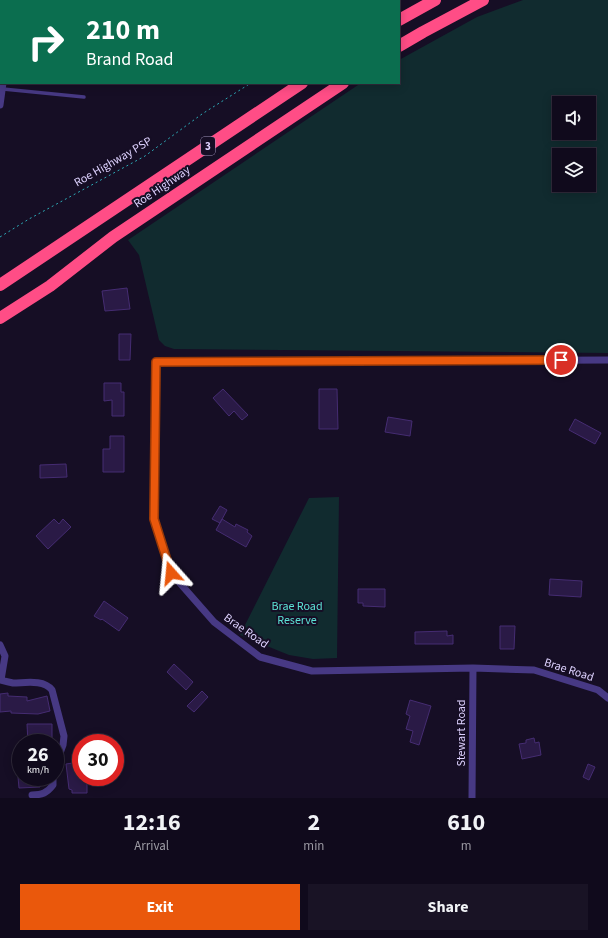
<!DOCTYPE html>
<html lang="en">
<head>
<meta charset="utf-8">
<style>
	:root { --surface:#100a1c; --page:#191325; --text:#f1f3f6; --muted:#9c9aa3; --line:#302b3b; --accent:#ea580c }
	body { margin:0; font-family:"Source Sans 3",sans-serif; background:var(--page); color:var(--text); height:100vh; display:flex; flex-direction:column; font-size:15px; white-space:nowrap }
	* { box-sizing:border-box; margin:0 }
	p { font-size:13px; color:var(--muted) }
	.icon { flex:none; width:22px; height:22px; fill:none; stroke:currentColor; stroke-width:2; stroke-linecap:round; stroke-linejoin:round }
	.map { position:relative; height:798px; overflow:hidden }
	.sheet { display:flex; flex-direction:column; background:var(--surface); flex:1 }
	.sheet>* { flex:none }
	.hud { position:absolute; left:0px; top:0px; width:400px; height:84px; box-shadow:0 2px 10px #0003,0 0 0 1px var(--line); background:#0b6e4f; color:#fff; overflow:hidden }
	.fabs { position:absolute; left:552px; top:96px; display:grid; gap:8px }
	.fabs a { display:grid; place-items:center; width:44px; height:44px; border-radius:0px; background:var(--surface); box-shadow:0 2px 10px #0003,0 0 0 1px var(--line); font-size:20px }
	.speed { position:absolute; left:12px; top:734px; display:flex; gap:8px; font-size:20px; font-weight:700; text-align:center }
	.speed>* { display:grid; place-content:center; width:52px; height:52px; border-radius:50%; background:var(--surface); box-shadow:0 2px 10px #0003,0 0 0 1px var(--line); line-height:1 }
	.speed small { font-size:10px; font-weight:400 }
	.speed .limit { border:6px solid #d22; background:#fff; color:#111 }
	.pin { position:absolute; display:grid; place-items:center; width:34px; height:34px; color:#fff; margin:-17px; border:2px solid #fff; border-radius:50%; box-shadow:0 1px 4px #0007 }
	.me { position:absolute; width:44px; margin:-22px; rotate:342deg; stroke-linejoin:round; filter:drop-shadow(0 0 3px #0008) }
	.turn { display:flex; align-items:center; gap:14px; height:84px; padding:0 20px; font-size:18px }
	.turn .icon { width:52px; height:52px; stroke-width:2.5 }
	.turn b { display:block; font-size:28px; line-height:34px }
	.eta { display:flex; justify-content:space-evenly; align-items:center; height:68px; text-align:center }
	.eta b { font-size:24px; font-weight:700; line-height:28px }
	.action { display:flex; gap:8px; margin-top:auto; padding:8px 20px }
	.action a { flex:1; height:46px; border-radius:0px; background:var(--accent); color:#fff; font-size:16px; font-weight:700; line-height:46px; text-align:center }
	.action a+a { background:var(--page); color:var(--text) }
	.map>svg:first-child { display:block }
</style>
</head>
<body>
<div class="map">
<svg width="608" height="798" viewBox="0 0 608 798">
	<rect width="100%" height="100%" fill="#160e25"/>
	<path fill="#112b2f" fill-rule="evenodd" d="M 523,0 L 608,0 L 608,353 L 174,349 L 165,346 L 159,340 L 139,255 L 128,240 L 361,83 L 399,83 L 399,60 L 477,17 ZM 559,103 L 589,103 L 589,133 L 559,133 ZM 559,155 L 589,155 L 589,185 L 559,185 Z
		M 339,497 L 337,658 L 313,659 L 289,655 L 240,635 L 309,498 Z"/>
	<path fill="#2a1a46" stroke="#452c72" d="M 127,288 L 130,309 L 105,311 L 102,291 Z
		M 119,334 L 131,334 L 130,360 L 119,360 Z
		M 104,383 L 121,383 L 121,392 L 124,392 L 124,416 L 112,416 L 112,400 L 104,401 Z
		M 223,389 L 248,415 L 242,420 L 234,411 L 229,416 L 213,398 Z
		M 319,389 L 337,389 L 338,429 L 319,429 Z
		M 388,417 L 412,421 L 410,436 L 385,432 Z
		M 575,419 L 601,433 L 595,444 L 569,430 Z
		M 110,436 L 124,436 L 124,472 L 103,472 L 103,449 L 110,449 Z
		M 66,464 L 67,477 L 40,478 L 40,465 Z
		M 220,506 L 227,510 L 220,523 L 212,519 Z
		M 54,519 L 59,524 L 63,519 L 71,527 L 48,549 L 36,536 Z
		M 222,519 L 235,527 L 236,524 L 248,530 L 247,532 L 252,536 L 246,547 L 216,530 Z
		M 550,579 L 582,581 L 581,597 L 549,595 Z
		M 358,589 L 385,589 L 385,607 L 363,606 L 363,603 L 358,603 Z
		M 104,601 L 128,618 L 119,631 L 102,619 L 101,620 L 94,616 Z
		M 500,626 L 515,626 L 514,649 L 500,649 Z
		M 447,631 L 447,636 L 453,635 L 453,644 L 415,644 L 415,632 Z
		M 174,664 L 193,682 L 186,690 L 167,672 Z
		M 202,691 L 208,697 L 194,712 L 187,706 Z
		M 8,693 L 8,696 L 27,697 L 27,701 L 47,696 L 50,711 L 38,714 L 11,713 L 11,711 L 0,712 L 0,694 Z
		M 410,700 L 431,706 L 419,745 L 410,742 L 413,731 L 406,729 L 410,716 L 406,714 Z
		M 27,724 L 52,724 L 52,738 L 47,738 L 47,743 L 28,743 Z
		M 534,738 L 535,743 L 539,742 L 541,755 L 522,759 L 519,744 L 526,743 L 526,740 Z
		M 79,762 L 80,768 L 81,768 L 81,777 L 87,777 L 87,793 L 72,793 L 72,790 L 69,789 L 66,764 Z
		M 588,764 L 595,767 L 589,780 L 583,777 Z
		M 18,777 L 40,777 L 40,787 L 19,788 Z"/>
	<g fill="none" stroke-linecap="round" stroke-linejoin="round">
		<path stroke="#2daab7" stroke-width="1" stroke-dasharray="2 3" stroke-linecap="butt" d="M 386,1 L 388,0
			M 0,237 L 29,219 L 145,156 L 202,114 L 251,83"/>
		<path stroke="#473984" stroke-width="3.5" d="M 3,89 L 84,97"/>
		<path stroke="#473984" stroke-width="7" d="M 2,0 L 2,1
			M 0,105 L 3,83
			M 608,360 L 156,362 L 154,519 L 171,573 L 214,622 L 260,657 L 312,671 L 473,668 L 534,670 L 598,690 L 608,698
			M 0,645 L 5,656 L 1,680
			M 0,680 C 4,681 8,682 13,683 C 25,683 43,679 52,690 L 64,736 L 63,745 L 55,766
			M 32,795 C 42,795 47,793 53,785 L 53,777
			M 472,798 L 473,668"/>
		<path stroke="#ff4d86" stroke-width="12" d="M 399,20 L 435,0
			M 399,46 L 423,32 L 483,0
			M 0,285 L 302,83
			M 0,318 L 50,286 L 113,237 L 343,83"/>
	</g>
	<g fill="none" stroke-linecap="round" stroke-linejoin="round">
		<defs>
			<path id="route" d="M 171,573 L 154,519 L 156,362 L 561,360"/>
		</defs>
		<use href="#route" stroke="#983908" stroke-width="10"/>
		<use href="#route" stroke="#ea580c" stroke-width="7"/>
	</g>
	<g text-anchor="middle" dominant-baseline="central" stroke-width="4" stroke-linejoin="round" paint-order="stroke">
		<rect fill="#160e25" stroke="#a297be" stroke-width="1" x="201" y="137" width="14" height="18" rx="3"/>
		<g font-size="11" font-weight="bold" fill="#ded2ff">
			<text x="208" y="146">3</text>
		</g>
		<g font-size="12" fill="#ded2ff" stroke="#160e25">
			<text transform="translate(113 162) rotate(-30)">Roe Highway PSP</text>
			<text transform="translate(162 187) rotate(-34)">Roe Highway</text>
			<text transform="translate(246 631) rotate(35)">Brae Road</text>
			<text transform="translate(569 670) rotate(18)">Brae Road</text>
			<text transform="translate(461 733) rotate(-90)">Stewart Road</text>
		</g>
		<g font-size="12" fill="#5ce1d5" stroke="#160e25">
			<text x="297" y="606">Brae Road<tspan x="297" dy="14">Reserve</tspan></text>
		</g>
	</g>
</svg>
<div class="fabs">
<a><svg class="icon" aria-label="sound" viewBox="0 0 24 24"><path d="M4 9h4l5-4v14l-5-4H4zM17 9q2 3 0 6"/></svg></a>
<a><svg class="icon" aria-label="layers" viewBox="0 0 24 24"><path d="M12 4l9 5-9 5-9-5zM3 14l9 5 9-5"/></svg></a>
</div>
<div class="speed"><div>26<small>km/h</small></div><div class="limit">30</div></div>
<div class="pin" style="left:561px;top:360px;background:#d93025"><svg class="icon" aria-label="arrive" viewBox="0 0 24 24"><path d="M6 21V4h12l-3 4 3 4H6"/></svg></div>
<svg class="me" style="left:171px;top:573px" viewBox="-20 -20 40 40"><path d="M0-17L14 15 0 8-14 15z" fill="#ea580c" stroke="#fff" stroke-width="4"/></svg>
<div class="hud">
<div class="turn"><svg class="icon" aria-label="right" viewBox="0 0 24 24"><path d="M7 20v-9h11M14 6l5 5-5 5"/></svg><div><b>210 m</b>Brand Road</div></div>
</div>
</div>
<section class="sheet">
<div class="eta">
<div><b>12:16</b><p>Arrival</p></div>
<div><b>2</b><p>min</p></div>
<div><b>610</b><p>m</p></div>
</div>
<div class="action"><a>Exit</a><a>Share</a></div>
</section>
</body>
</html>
